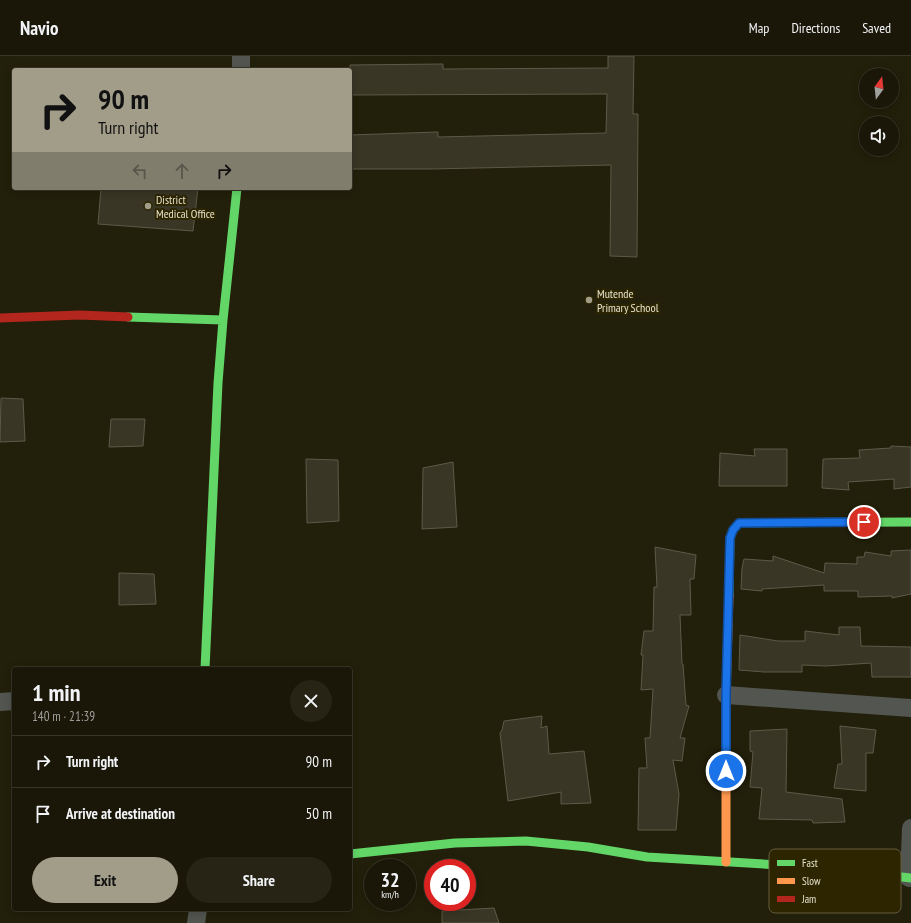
<!DOCTYPE html>
<html lang="en">
<head>
<meta charset="utf-8">
<style>
	:root { --surface:#1a1708; --page:#272416; --text:#f1f3f6; --muted:#9f9f9c; --line:#383629; --accent:#a19d89 }
	body { margin:0; font-family:"PT Sans Narrow",sans-serif; background:var(--page); color:var(--text); height:100vh; display:flex; flex-direction:column; font-size:15px; white-space:nowrap }
	* { box-sizing:border-box; margin:0 }
	p { font-size:13px; color:var(--muted) }
	.icon { flex:none; width:22px; height:22px; fill:none; stroke:currentColor; stroke-width:2; stroke-linecap:round; stroke-linejoin:round }
	.map { position:relative; flex:1; overflow:hidden }
	.drawer { position:absolute; left:12px; top:611px; width:340px; height:244px; display:flex; flex-direction:column; background:var(--surface); border-radius:4px; box-shadow:0 2px 10px #0003,0 0 0 1px var(--line) }
	.drawer>* { flex:none }
	.guide { position:absolute; left:12px; top:12px; width:340px; height:122px; border-radius:4px; box-shadow:0 2px 10px #0003,0 0 0 1px var(--line); background:#a19d89; color:#111; overflow:hidden }
	.needle { width:26px; rotate:15deg }
	.controls { position:absolute; left:859px; top:12px; display:grid; gap:8px }
	.controls a { display:grid; place-items:center; width:40px; height:40px; border-radius:50%; background:var(--surface); box-shadow:0 2px 10px #0003,0 0 0 1px var(--line); font-size:20px }
	.speed { position:absolute; left:364px; top:803px; display:flex; gap:8px; font-size:20px; font-weight:700; text-align:center }
	.speed>* { display:grid; place-content:center; width:52px; height:52px; border-radius:50%; background:var(--surface); box-shadow:0 2px 10px #0003,0 0 0 1px var(--line); line-height:1 }
	.speed small { font-size:10px; font-weight:400 }
	.speed .limit { border:6px solid #d22; background:#fff; color:#111 }
	.pin { position:absolute; display:grid; place-items:center; width:34px; height:34px; color:#fff; margin:-17px; border:2px solid #fff; border-radius:50%; box-shadow:0 1px 4px #0007 }
	.me { position:absolute; width:44px; margin:-22px; rotate:0deg; stroke-linejoin:round; filter:drop-shadow(0 0 3px #0008) }
	.turn { display:flex; align-items:center; gap:14px; height:84px; padding:0 20px; font-size:18px }
	.turn .icon { width:52px; height:52px; stroke-width:2.5 }
	.turn b { display:block; font-size:28px; line-height:34px }
	.lanes { display:flex; align-items:center; height:38px; padding:0 20px; background:#0003; justify-content:center; gap:20px; direction:ltr }
	.lanes .off { opacity:.35 }
	.round { display:grid; place-items:center; flex:none; width:42px; height:42px; border-radius:21px; background:var(--page) }
	.head { display:flex; align-items:center; justify-content:space-between; height:68px; padding:0 20px }
	h1 { font-size:24px; font-weight:600; line-height:30px }
	.cta { display:flex; gap:8px; margin-top:auto; padding:8px 20px }
	.cta a { flex:1; height:46px; border-radius:24px; background:var(--accent); color:#111; font-size:16px; font-weight:600; line-height:46px; text-align:center }
	.cta a+a { background:var(--page); color:var(--text) }
	ul { padding:0; list-style:none }
	li { display:flex; align-items:center; gap:12px; height:52px; padding:0 20px; border-top:1px solid var(--line) }
	li div { flex:1 }
	li b { display:block; font-size:15px }
	li em { font-style:normal }
	header { display:flex; align-items:center; gap:24px; box-sizing:border-box; height:56px; padding:0 20px; background:var(--surface); border-bottom:1px solid var(--line) }
	header strong { font-size:19px }
	nav { display:flex; gap:22px; margin-inline-start:auto; font-size:14px }
	.map>svg:first-child { display:block }
</style>
</head>
<body>
<header>
<strong>Navio</strong>
<nav><a>Map</a><a>Directions</a><a>Saved</a></nav>
</header>
<div class="map">
<svg width="911" height="867" viewBox="0 0 911 867">
	<rect width="100%" height="100%" fill="#221f0a"/>
	<path fill="#393625" stroke="#5d5a49" d="M 608,0 L 634,0 L 633,58 L 638,58 L 637,201 L 610,200 L 611,109 L 432,113 L 350,113 L 350,79 L 438,76 L 438,81 L 606,77 L 607,38 L 350,39 L 350,9 L 443,8 L 443,13 L 608,12 Z
		M 101,132 L 198,132 L 193,175 L 98,168 Z
		M 1,342 L 23,343 L 25,385 L 0,386 Z
		M 111,363 L 145,363 L 143,390 L 109,391 Z
		M 891,390 L 911,391 L 911,431 L 894,433 L 894,423 L 848,426 L 849,434 L 822,432 L 823,403 L 860,402 L 859,394 L 891,392 Z
		M 754,393 L 787,393 L 787,430 L 719,430 L 720,397 L 755,400 Z
		M 306,403 L 338,404 L 339,465 L 307,467 Z
		M 453,406 L 457,471 L 422,473 L 423,412 Z
		M 655,491 L 696,499 L 694,523 L 690,523 L 691,559 L 680,559 L 682,608 L 683,608 L 686,649 L 689,650 L 680,682 L 685,682 L 682,705 L 673,704 L 679,738 L 676,774 L 638,774 L 639,712 L 647,712 L 645,682 L 650,682 L 653,633 L 641,634 L 643,599 L 641,599 L 644,575 L 653,575 L 654,531 L 657,531 Z
		M 911,494 L 911,538 L 892,542 L 892,540 L 858,541 L 858,535 L 824,535 L 824,529 L 762,533 L 762,535 L 741,533 L 742,512 L 744,503 L 773,505 L 773,500 L 824,517 L 825,507 L 857,508 L 857,501 L 864,501 L 865,496 L 891,500 L 891,495 Z
		M 119,517 L 154,518 L 156,548 L 119,549 Z
		M 839,571 L 860,571 L 861,590 L 911,591 L 911,621 L 872,621 L 871,607 L 826,610 L 802,609 L 802,616 L 764,616 L 739,614 L 740,579 L 778,585 L 805,585 L 805,575 L 839,579 Z
		M 542,660 L 541,672 L 547,670 L 549,698 L 584,695 L 591,747 L 561,748 L 561,736 L 508,745 L 500,677 L 502,674 L 504,665 Z
		M 840,670 L 876,674 L 873,697 L 866,697 L 866,735 L 834,732 L 838,708 L 842,708 Z
		M 787,673 L 786,736 L 842,743 L 845,766 L 813,767 L 812,764 L 759,763 L 762,732 L 750,731 L 753,696 L 750,695 L 750,675 Z
		M 494,852 L 499,867 L 442,867 L 442,855 Z"/>
	<g fill="none" stroke-linecap="round" stroke-linejoin="round">
		<path stroke="#525550" stroke-width="18" d="M 241,14 L 241,0
			M 726,639 L 911,652
			M 0,646 L 14,645
			M 909,822 L 911,772
			M 196,867 L 198,853"/>
		<path stroke="#63d668" stroke-width="9" d="M 128,261 L 223,264 L 237,132
			M 729,539 L 730,482 L 733,474 L 739,467 L 911,466
			M 205,613 L 218,327 L 223,264
			M 350,798 L 455,787 L 526,785 L 588,791 L 647,801 L 813,811 L 911,822"/>
		<path stroke="#ff974d" stroke-width="9" d="M 726,806 L 726,639 L 729,539"/>
		<path stroke="#b3261e" stroke-width="9" d="M 0,262 L 80,259 L 128,261"/>
	</g>
	<g fill="none" stroke-linecap="round" stroke-linejoin="round">
		<defs>
			<path id="route" d="M 726,715 L 726,639 L 730,482 L 733,474 L 739,467 L 864,466"/>
		</defs>
		<use href="#route" stroke="#114b97" stroke-width="10"/>
		<use href="#route" stroke="#1a73e8" stroke-width="7"/>
	</g>
	<g fill="#a19d89" stroke="#2d2500" stroke-width="1.5">
		<circle cx="148" cy="150" r="4"/>
		<circle cx="589" cy="244" r="4"/>
	</g>
	<g text-anchor="middle" dominant-baseline="central" stroke-width="4" stroke-linejoin="round" paint-order="stroke">
		<g font-size="12" fill="#e6e1cd" stroke="#2d2500" text-anchor="start">
			<text x="156" y="143">District<tspan x="156" dy="14">Medical Office</tspan></text>
			<text x="597" y="237">Mutende<tspan x="597" dy="14">Primary School</tspan></text>
		</g>
	</g>
	<rect x="769" y="793" width="132" height="64" rx="6" fill="#2d2500" stroke="#645d3e" stroke-width="1"/>
	<rect x="777" y="804" width="18" height="6" fill="#63d668"/>
	<rect x="777" y="822" width="18" height="6" fill="#ff974d"/>
	<rect x="777" y="840" width="18" height="6" fill="#b3261e"/>
	<g font-size="11" fill="#e6e1cd">
		<text x="802" y="811">Fast</text>
		<text x="802" y="829">Slow</text>
		<text x="802" y="847">Jam</text>
	</g>
</svg>
<div class="controls">
<a><svg class="needle" viewBox="-14 -14 28 28"><path d="M0-13l5 13h-10z" fill="#e53935"/><path d="M0 13l5-13h-10z" fill="#9f9f9c"/></svg></a>
<a><svg class="icon" aria-label="sound" viewBox="0 0 24 24"><path d="M4 9h4l5-4v14l-5-4H4zM17 9q2 3 0 6"/></svg></a>
</div>
<div class="speed"><div>32<small>km/h</small></div><div class="limit">40</div></div>
<div class="pin" style="left:864px;top:466px;background:#d93025"><svg class="icon" aria-label="arrive" viewBox="0 0 24 24"><path d="M6 21V4h12l-3 4 3 4H6"/></svg></div>
<svg class="me" style="left:726px;top:715px" viewBox="-20 -20 40 40"><circle r="17" fill="#1a73e8" stroke="#fff" stroke-width="3"/><path d="M0-11L8 9 0 5-8 9z" fill="#fff"/></svg>
<div class="guide">
<div class="turn"><svg class="icon" aria-label="right" viewBox="0 0 24 24"><path d="M7 20v-9h11M14 6l5 5-5 5"/></svg><div><b>90 m</b>Turn right</div></div>
<div class="lanes"><svg class="icon off" aria-label="left" viewBox="0 0 24 24"><path d="M17 20v-9H6M10 6l-5 5 5 5"/></svg><svg class="icon off" aria-label="ahead" viewBox="0 0 24 24"><path d="M12 20V5M6 11l6-6 6 6"/></svg><svg class="icon" aria-label="right" viewBox="0 0 24 24"><path d="M7 20v-9h11M14 6l5 5-5 5"/></svg></div>
</div>
<section class="drawer">
<div class="head"><div><h1>1 min</h1><p>140 m · 21:39</p></div><a class="round"><svg class="icon" aria-label="close" viewBox="0 0 24 24"><path d="M6 6l12 12M18 6L6 18"/></svg></a></div>
<ul>
<li><svg class="icon" aria-label="right" viewBox="0 0 24 24"><path d="M7 20v-9h11M14 6l5 5-5 5"/></svg><div><b>Turn right</b></div><em>90 m</em></li>
<li><svg class="icon" aria-label="arrive" viewBox="0 0 24 24"><path d="M6 21V4h12l-3 4 3 4H6"/></svg><div><b>Arrive at destination</b></div><em>50 m</em></li>
</ul>
<div class="cta"><a>Exit</a><a>Share</a></div>
</section>
</div>
</body>
</html>
